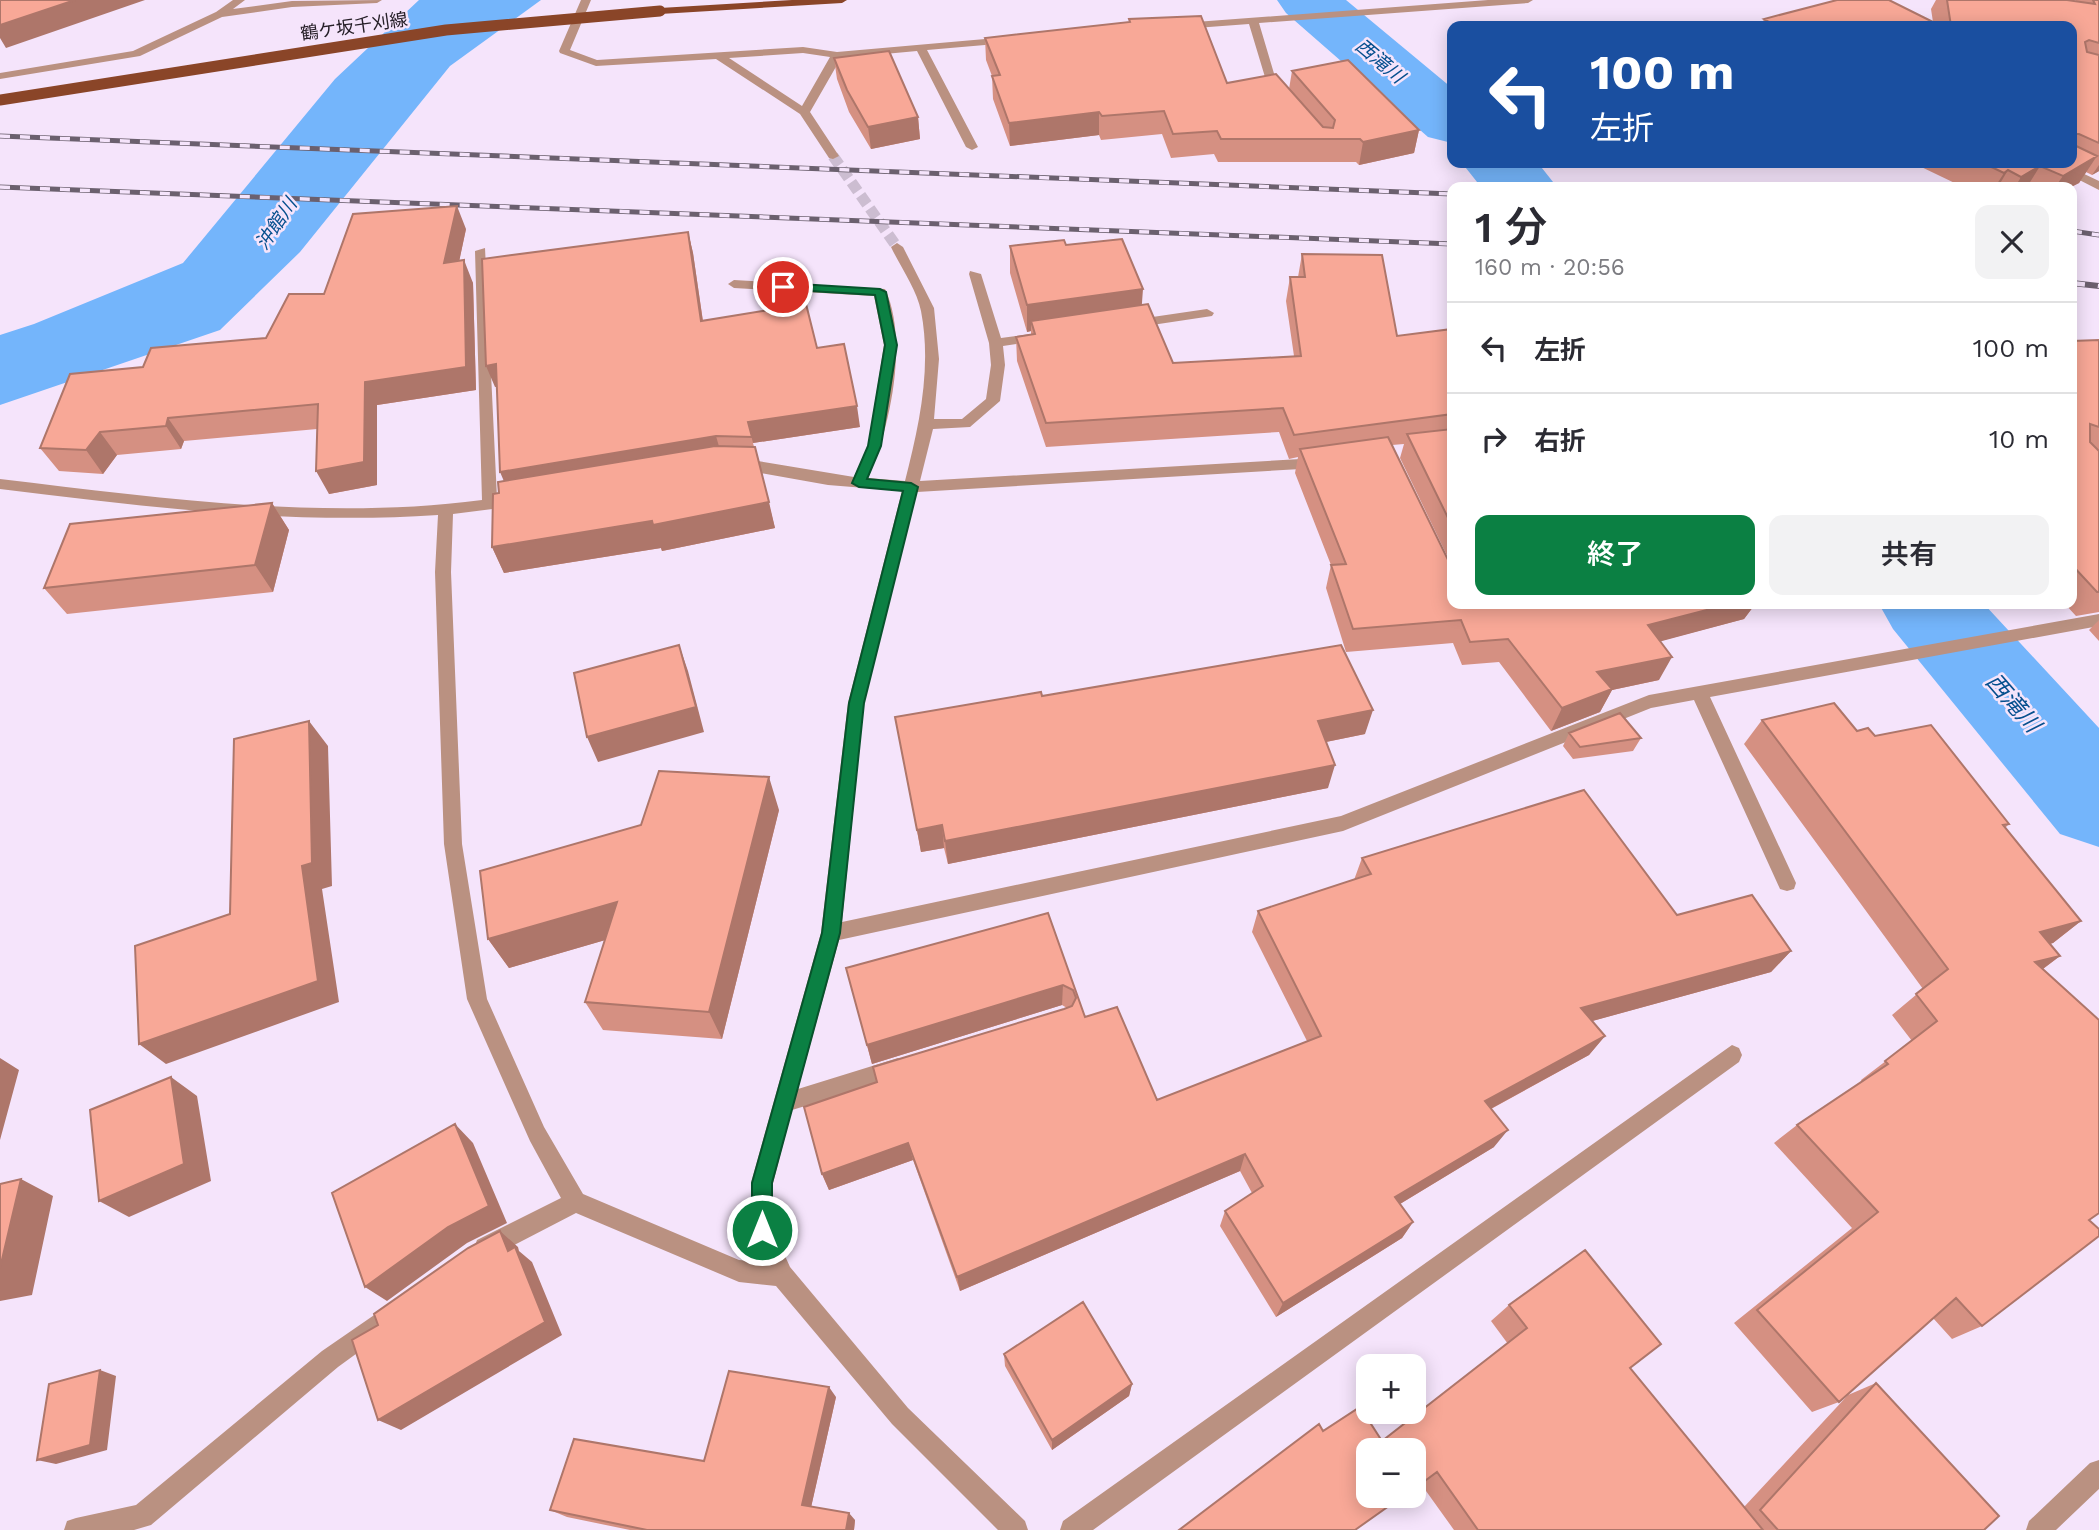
<!DOCTYPE html>
<html lang="ja">
<head>
<meta charset="utf-8">
<style>
	:root { --surface:#fff; --page:#f2f2f3; --text:#2b2b33; --muted:#7c7c81; --line:#e1e1e2; --accent:#0b8043 }
	body { margin:0; font-family:"Work Sans","Noto Sans JP",sans-serif; background:var(--page); color:var(--text); height:100vh; display:flex; flex-direction:column; font-size:26px; white-space:nowrap }
	* { box-sizing:border-box; margin:0 }
	p { font-size:23px; color:var(--muted) }
	.icon { flex:none; width:38px; height:38px; fill:none; stroke:currentColor; stroke-width:2; stroke-linecap:round; stroke-linejoin:round }
	.map { position:relative; flex:1; overflow:hidden }
	.side { position:absolute; left:1447px; top:182px; width:630px; height:427px; display:flex; flex-direction:column; background:var(--surface); border-radius:14px; box-shadow:0 4px 18px #0003 }
	.side>* { flex:none }
	.banner { position:absolute; left:1447px; top:21px; width:630px; height:147px; border-radius:14px; box-shadow:0 4px 18px #0003; background:#1a4fa0; color:#fff; overflow:hidden }
	.fabs { position:absolute; left:1356px; top:1354px; display:grid; gap:14px }
	.fabs a { display:grid; place-items:center; width:70px; height:70px; border-radius:14px; background:var(--surface); box-shadow:0 4px 18px #0003; font-size:35px }
	.pin { position:absolute; display:grid; place-items:center; width:60px; height:60px; color:#fff; margin:-30px; border:4px solid #fff; border-radius:50%; box-shadow:0 2px 7px #0007 }
	.me { position:absolute; width:77px; margin:-38px; rotate:0deg; stroke-linejoin:round; filter:drop-shadow(0 0 5px #0008) }
	.turn { display:flex; align-items:center; gap:24px; height:147px; padding:0 28px; font-size:32px }
	.turn .icon { width:91px; height:91px; stroke-width:2.5 }
	.turn b { display:block; font-size:49px; line-height:60px }
	.round { display:grid; place-items:center; flex:none; width:74px; height:74px; border-radius:14px; background:var(--page) }
	.headline { display:flex; align-items:center; justify-content:space-between; height:119px; padding:0 28px }
	h1 { font-size:42px; font-weight:600; line-height:52px }
	.cta { display:flex; gap:14px; margin-top:auto; padding:14px 28px }
	.cta a { flex:1; height:80px; border-radius:14px; background:var(--accent); color:#fff; font-size:28px; font-weight:600; line-height:80px; text-align:center }
	.cta a+a { background:var(--page); color:var(--text) }
	ul { padding:0; list-style:none }
	li { display:flex; align-items:center; gap:21px; height:91px; padding:0 28px; border-top:2px solid var(--line) }
	li div { flex:1 }
	li b { display:block; font-size:26px }
	li em { font-style:normal }
	.map>svg:first-child { display:block }
</style>
</head>
<body>
<div class="map">
<svg width="2099" height="1530" viewBox="0 0 2099 1530">
	<rect width="100%" height="100%" fill="#f5e4fb"/>
	<path fill="#74b5fb" d="M 419,0 L 541,0 L 450,66 L 300,252 L 220,330 L 0,405 L 0,335 L 34,324 L 183,263 L 335,79 Z"/>
	<g fill="none" stroke-linecap="round" stroke-linejoin="round">
		<path fill="#74b5fb" fill-rule="evenodd" d="M 1277,0 L 1346,0 L 1452,88 L 1452,143 L 1428,137 L 1286,13 Z
			M 1462,163 L 1538,163 L 1557,187 L 1481,187 Z
			M 1879,604 L 1984,604 L 2099,728 L 2099,847 L 2060,834 L 1893,629 Z"/>
		<path stroke="#ccbdd1" stroke-width="11" stroke-dasharray="11 5" stroke-linecap="butt" d="M 833,156 L 897,247"/>
		<path fill="#ba9181" fill-rule="evenodd" d="M 233,0 L 245,0 L 233,9 L 292,1 L 382,0 L 377,3 L 292,7 L 222,17 L 140,56 L 0,79 L 0,73 L 133,51 L 216,12 Z
			M 581,0 L 591,0 L 570,50 L 597,60 L 803,47 L 837,52 L 1008,37 L 1013,40 L 1008,43 L 927,50 L 978,147 L 972,150 L 966,147 L 917,51 L 841,58 L 810,112 L 839,156 L 833,159 L 829,158 L 800,114 L 716,59 L 596,66 L 560,53 L 559,51 ZM 803,53 L 830,57 L 802,106 L 729,58 Z
			M 1488,0 L 1533,0 L 1528,3 L 1259,23 L 1278,87 L 1285,95 L 1279,98 L 1268,87 L 1249,24 L 1182,29 L 1177,26 L 1182,23 Z
			M 2046,163 L 2061,163 L 2099,181 L 2099,190 Z
			M 897,243 L 903,247 L 934,308 L 939,359 L 934,419 L 962,419 L 986,399 L 991,365 L 989,343 L 969,274 L 970,271 L 981,274 L 1001,338 L 1038,333 L 1045,337 L 1038,341 L 1003,346 L 1005,365 L 1000,401 L 970,427 L 933,429 L 920,481 L 1318,458 L 1325,463 L 1318,468 L 917,492 L 864,703 L 842,922 L 1341,816 L 1649,695 L 2099,614 L 2099,626 L 1710,697 L 1796,883 L 1794,889 L 1787,891 L 1780,889 L 1694,700 L 1651,708 L 1343,831 L 839,940 L 798,1089 L 898,1058 L 905,1061 L 908,1068 L 905,1075 L 898,1078 L 792,1110 L 773,1183 L 773,1229 L 790,1267 L 908,1408 L 1025,1521 L 1028,1530 L 998,1530 L 892,1424 L 776,1286 L 739,1282 L 576,1213 L 493,1256 L 485,1259 L 477,1256 L 474,1248 L 477,1240 L 561,1198 L 530,1141 L 467,999 L 444,844 L 435,572 L 438,515 C 291,525 146,507 0,489 L 0,479 C 160,498 322,521 482,500 L 475,251 L 485,248 L 497,498 L 516,496 L 523,501 L 516,506 L 453,514 L 451,572 L 462,844 L 487,999 L 544,1127 L 583,1194 L 739,1260 L 765,1262 L 751,1230 L 751,1183 L 821,933 L 848,703 L 902,491 L 828,485 L 732,468 L 732,462 L 758,461 L 854,477 L 868,446 L 884,345 L 874,296 L 734,288 L 728,284 L 734,280 L 885,289 C 909,340 890,428 868,478 L 905,481 C 919,426 932,368 921,311 C 917,290 900,266 891,247 Z
			M 1207,309 L 1214,313 L 1212,316 L 1132,328 L 1125,324 L 1132,320 Z
			M 1732,1045 L 1739,1048 L 1742,1055 L 1739,1062 L 1093,1530 L 1060,1530 L 1063,1521 Z
			M 396,1300 L 404,1303 L 407,1311 L 404,1319 L 338,1367 L 151,1525 L 134,1530 L 64,1530 L 67,1521 L 76,1518 L 136,1505 L 322,1351 Z
			M 2099,1460 L 2099,1489 L 2056,1530 L 2026,1530 L 2029,1521 L 2090,1463 Z"/>
		<path fill="#8a4528" fill-rule="evenodd" d="M 792,0 L 847,0 L 842,3 L 660,14 L 655,11 L 660,8 Z"/>
		<defs>
			<path id="rail-far1" d="M 0,136 L 1452,194
				M 0,187 L 1452,244
				M 2072,231 L 2099,235"/>
			<path id="rail" d="M 2072,283 L 2099,286"/>
		</defs>
		<use href="#rail-far1" stroke="#6b606e" stroke-width="5"/>
		<use href="#rail" stroke="#6b606e" stroke-width="6"/>
		<use href="#rail-far1" stroke="#f5e4fb" stroke-width="3.5" stroke-dasharray="10" stroke-linecap="butt"/>
		<use href="#rail" stroke="#f5e4fb" stroke-width="4.5" stroke-dasharray="13" stroke-linecap="butt"/>
		<path stroke="#8a4528" stroke-width="11" d="M 0,100 L 446,30 L 660,11"/>
	</g>
	<path fill="#d59082" fill-rule="evenodd" d="M 1936,0 L 2067,0 L 2075,1 L 2076,0 L 2099,0 L 2099,171 L 2092,175 L 2086,172 L 2079,183 L 2071,187 L 1963,187 L 1913,163 L 2072,163 L 2072,26 L 1761,26 L 1764,19 L 1933,22 L 1931,9 Z
		M 1129,19 L 1227,83 L 1289,89 L 1292,71 L 1419,130 L 1414,153 L 1359,165 L 1356,162 L 1218,162 L 1214,154 L 1171,158 L 1162,134 L 1101,140 L 1099,135 L 1010,146 L 993,99 L 992,76 L 986,60 L 985,38 L 1129,22 Z
		M 834,58 L 918,117 L 920,139 L 871,149 L 849,112 L 837,79 Z
		M 466,229 L 459,261 L 473,283 L 476,390 L 377,405 L 377,485 L 329,494 L 317,429 L 184,441 L 181,449 L 117,455 L 103,474 L 59,471 L 40,448 L 143,367 L 266,338 L 324,294 Z
		M 688,232 L 693,253 L 703,321 L 817,348 L 860,427 L 753,443 L 775,528 L 662,551 L 661,548 L 504,573 L 492,547 L 499,493 L 504,481 L 497,387 L 495,387 Z
		M 1066,245 L 1142,305 L 1173,363 L 1294,356 L 1286,301 L 1290,277 L 1298,277 L 1302,254 L 1397,336 L 1452,329 L 1452,604 L 1763,604 L 1753,607 L 1744,619 L 1660,641 L 1659,680 L 1612,690 L 1600,712 L 1551,731 L 1499,662 L 1462,665 L 1453,643 L 1346,652 L 1326,588 L 1331,565 L 1295,473 L 1298,457 L 1289,459 L 1279,432 L 1046,447 L 1017,361 L 1016,337 L 1031,335 L 1031,331 L 1027,332 L 1010,273 L 1010,246 ZM 1404,444 L 1400,458 L 1452,566 L 1450,564 L 1392,445 Z
		M 2099,340 L 2099,612 L 2076,616 L 2065,604 L 2072,604 L 2072,341 Z
		M 272,503 L 289,530 L 273,592 L 67,614 L 44,588 Z
		M 2099,620 L 2099,641 L 2089,630 Z
		M 1042,696 L 1365,734 L 1326,742 L 1328,788 L 948,864 L 944,848 L 921,852 L 895,717 Z
		M 1762,720 L 1875,736 L 2009,824 L 2005,828 L 2081,921 L 2053,943 L 2050,944 L 2060,956 L 2043,969 L 2089,1220 L 1982,1326 L 1952,1339 L 1933,1318 L 1839,1402 L 1812,1412 L 1734,1323 L 1852,1228 L 1774,1143 L 1797,1125 L 1862,1082 L 1861,1080 L 1912,1041 L 1892,1015 L 1923,989 L 1744,744 Z
		M 1569,733 L 1641,738 L 1633,751 L 1573,759 L 1563,746 Z
		M 779,810 L 722,1039 L 603,1030 L 585,1002 L 605,940 L 509,968 L 488,939 Z
		M 1362,858 L 1677,915 L 1791,951 L 1771,972 L 1592,1021 L 1605,1036 L 1589,1055 L 1491,1109 L 1494,1147 L 1400,1204 L 1413,1222 L 1402,1238 L 1276,1317 L 1220,1226 L 1225,1211 L 1252,1193 L 1240,1171 L 960,1291 L 913,1160 L 829,1190 L 822,1174 L 877,1082 L 1067,1008 L 1062,1005 L 872,1064 L 846,968 L 1048,913 L 1085,1017 L 1157,1100 L 1307,1041 L 1252,932 L 1258,911 L 1354,880 Z
		M 1509,1305 L 1630,1368 L 1744,1507 L 1848,1395 L 1876,1383 L 1984,1530 L 1454,1530 L 1421,1484 L 1323,1431 L 1382,1441 L 1508,1344 L 1491,1321 Z
		M 1004,1354 L 1132,1384 L 1129,1396 L 1052,1450 L 1005,1366 Z
		M 836,1397 L 811,1507 L 855,1520 L 854,1530 L 630,1530 L 567,1517 L 550,1510 L 704,1461 Z"/>
	<path fill="#ae766a" d="M 75,0 L 145,0 L 6,48 L 0,38 L 0,25 Z
		M 1099,112 L 1099,135 L 1010,146 L 1009,123 Z
		M 918,117 L 920,139 L 871,149 L 868,127 Z
		M 1419,130 L 1414,153 L 1359,165 L 1363,142 Z
		M 2097,156 L 2079,183 L 2071,187 L 2055,187 L 2063,176 Z
		M 2099,165 L 2099,171 L 2092,175 Z
		M 2040,166 L 2027,187 L 2015,187 L 2021,177 Z
		M 2008,170 L 1998,187 L 1995,187 L 2004,173 Z
		M 457,206 L 466,229 L 454,286 L 444,263 Z
		M 688,232 L 693,253 L 706,343 L 701,321 Z
		M 464,260 L 473,283 L 476,390 L 377,405 L 377,485 L 329,494 L 316,471 L 365,382 Z
		M 1143,289 L 1141,316 L 1031,321 L 1031,331 L 1027,332 L 1027,305 Z
		M 496,364 L 505,386 L 495,387 L 486,366 Z
		M 857,406 L 860,427 L 753,443 L 748,422 Z
		M 168,418 L 184,441 L 181,449 L 166,426 Z
		M 100,432 L 117,455 L 103,474 L 86,450 Z
		M 716,436 L 722,457 L 509,493 L 500,472 Z
		M 769,502 L 775,528 L 662,551 L 661,548 L 504,573 L 492,547 Z
		M 272,503 L 289,530 L 273,592 L 255,565 Z
		M 1730,604 L 1763,604 L 1753,607 L 1744,619 L 1636,648 L 1648,625 Z
		M 679,645 L 688,671 L 704,732 L 598,762 L 587,737 Z
		M 1672,657 L 1659,680 L 1612,690 L 1600,712 L 1551,731 L 1562,708 L 1597,672 Z
		M 1373,710 L 1365,734 L 1311,745 L 1318,721 Z
		M 309,721 L 328,746 L 332,886 L 322,889 L 339,1002 L 166,1064 L 139,1044 L 302,866 Z
		M 1335,765 L 1328,788 L 948,864 L 945,841 Z
		M 769,777 L 779,810 L 722,1039 L 709,1012 Z
		M 942,825 L 944,848 L 921,852 L 917,830 Z
		M 617,902 L 633,932 L 509,968 L 488,939 Z
		M 2081,921 L 2053,943 L 2013,953 L 2040,932 Z
		M 1791,951 L 1771,972 L 1567,1028 L 1581,1008 Z
		M 2060,956 L 2032,977 L 2035,962 Z
		M 1063,985 L 1062,1005 L 872,1064 L 867,1045 Z
		M 1605,1036 L 1589,1055 L 1472,1119 L 1485,1101 Z
		M 0,1058 L 19,1070 L 0,1140 Z
		M 171,1077 L 197,1096 L 211,1181 L 129,1217 L 99,1201 Z
		M 455,1124 L 473,1143 L 507,1223 L 467,1243 L 387,1301 L 365,1287 Z
		M 1508,1130 L 1494,1147 L 1385,1213 L 1395,1197 Z
		M 908,1143 L 913,1160 L 829,1190 L 822,1174 Z
		M 1245,1154 L 1240,1171 L 960,1291 L 957,1277 Z
		M 21,1179 L 53,1196 L 32,1295 L 0,1301 L 0,1268 Z
		M 1413,1222 L 1402,1238 L 1276,1317 L 1283,1303 Z
		M 500,1231 L 518,1247 L 519,1251 L 532,1262 L 562,1335 L 401,1430 L 378,1420 L 508,1251 Z
		M 100,1370 L 116,1376 L 107,1450 L 56,1464 L 37,1460 Z
		M 1132,1384 L 1129,1396 L 1052,1450 L 1052,1440 Z
		M 829,1387 L 836,1397 L 810,1512 L 802,1505 Z
		M 849,1513 L 855,1520 L 854,1530 L 846,1530 Z"/>
	<path fill="#f8a897" stroke="#ae766a" stroke-width="2" d="M 0,0 L 75,0 L 0,25 Z
		M 1837,0 L 1889,0 L 1941,26 L 1776,26 L 1764,19 Z
		M 1947,0 L 2067,0 L 2095,4 L 2093,0 L 2099,0 L 2099,43 L 2089,40 L 2085,42 L 2087,52 L 2099,55 L 2099,143 L 2079,134 L 2072,134 L 2072,26 L 1951,26 Z
		M 1201,16 L 1227,83 L 1276,74 L 1323,127 L 1333,128 L 1335,120 L 1292,71 L 1348,60 L 1419,130 L 1363,142 L 1360,139 L 1221,139 L 1217,131 L 1173,134 L 1164,111 L 1102,116 L 1099,112 L 1009,123 L 992,76 L 1000,75 L 985,38 L 1130,22 L 1129,19 Z
		M 889,51 L 918,117 L 868,127 L 847,90 L 834,58 Z
		M 2072,144 L 2097,156 L 2063,176 L 2040,166 L 2021,177 L 2008,170 L 2004,173 L 1983,163 L 2072,163 Z
		M 457,206 L 444,263 L 464,260 L 466,367 L 365,382 L 364,462 L 316,471 L 318,404 L 168,418 L 166,426 L 100,432 L 86,450 L 40,448 L 70,374 L 143,367 L 151,348 L 266,338 L 289,294 L 324,294 L 353,214 Z
		M 688,232 L 701,321 L 806,304 L 817,348 L 844,344 L 857,406 L 748,422 L 752,437 L 716,436 L 500,472 L 496,364 L 486,366 L 482,259 Z
		M 1122,239 L 1143,289 L 1027,305 L 1010,246 L 1064,240 L 1066,245 Z
		M 1302,254 L 1382,255 L 1397,336 L 1452,329 L 1452,414 L 1294,435 L 1283,408 L 1046,423 L 1016,337 L 1035,334 L 1031,321 L 1148,304 L 1173,363 L 1301,356 L 1290,277 L 1305,277 Z
		M 2099,340 L 2099,427 L 2090,424 L 2090,442 L 2099,451 L 2099,592 L 2097,592 L 2072,565 L 2072,341 Z
		M 1452,429 L 1452,526 L 1407,434 Z
		M 1388,437 L 1450,564 L 1452,566 L 1452,604 L 1730,604 L 1648,625 L 1672,657 L 1597,672 L 1612,689 L 1562,708 L 1508,639 L 1470,642 L 1461,620 L 1353,629 L 1331,565 L 1346,564 L 1300,449 Z
		M 715,446 L 755,447 L 769,502 L 653,525 L 652,521 L 492,547 L 493,494 L 499,493 L 498,482 Z
		M 272,503 L 255,565 L 44,588 L 70,524 Z
		M 679,645 L 696,707 L 587,737 L 574,673 Z
		M 1341,645 L 1373,710 L 1318,721 L 1335,765 L 945,841 L 942,825 L 917,830 L 895,717 L 1041,692 L 1042,696 Z
		M 1834,703 L 1857,731 L 1868,728 L 1875,736 L 1931,725 L 2009,824 L 2003,825 L 2081,921 L 2040,932 L 2060,956 L 2035,962 L 2099,1020 L 2099,1213 L 2089,1220 L 2099,1229 L 2099,1236 L 1982,1326 L 1956,1298 L 1839,1402 L 1757,1310 L 1878,1212 L 1797,1125 L 1888,1064 L 1885,1061 L 1937,1021 L 1916,994 L 1948,969 L 1762,720 Z
		M 1620,713 L 1641,738 L 1580,747 L 1569,733 Z
		M 309,721 L 312,863 L 302,866 L 318,981 L 139,1044 L 135,946 L 230,914 L 234,739 Z
		M 659,771 L 769,777 L 709,1012 L 585,1002 L 617,902 L 488,939 L 480,871 L 641,825 Z
		M 1584,790 L 1677,915 L 1752,895 L 1791,951 L 1581,1008 L 1605,1036 L 1485,1101 L 1508,1130 L 1395,1197 L 1413,1222 L 1283,1303 L 1225,1211 L 1263,1186 L 1245,1154 L 957,1277 L 908,1143 L 822,1174 L 804,1107 L 877,1082 L 873,1067 L 1064,1009 L 1072,1006 L 1076,998 L 1073,990 L 1063,985 L 867,1045 L 846,968 L 1048,913 L 1085,1017 L 1117,1007 L 1157,1100 L 1321,1036 L 1258,911 L 1371,874 L 1362,858 Z
		M 171,1077 L 184,1164 L 99,1201 L 90,1110 Z
		M 455,1124 L 489,1206 L 448,1227 L 365,1287 L 332,1193 Z
		M 21,1179 L 0,1268 L 0,1184 Z
		M 500,1231 L 508,1251 L 515,1247 L 545,1322 L 378,1420 L 352,1340 L 378,1325 L 374,1314 L 468,1248 Z
		M 1585,1250 L 1661,1344 L 1630,1368 L 1763,1530 L 1478,1530 L 1437,1472 L 1414,1489 L 1414,1451 L 1368,1451 L 1368,1496 L 1403,1496 L 1355,1530 L 1179,1530 L 1319,1424 L 1323,1431 L 1360,1407 L 1382,1441 L 1527,1328 L 1509,1305 Z
		M 1083,1302 L 1132,1384 L 1052,1440 L 1004,1354 Z
		M 100,1370 L 90,1445 L 37,1460 L 49,1384 Z
		M 729,1371 L 829,1387 L 802,1505 L 849,1513 L 846,1530 L 647,1530 L 550,1510 L 574,1439 L 704,1461 Z
		M 1876,1383 L 1999,1516 L 1984,1530 L 1778,1530 L 1760,1510 Z"/>
	<path fill="#0b8043" stroke="#07532c" stroke-width="2" d="M 783,283 L 880,289 L 886,292 L 897,345 L 881,446 L 867,479 L 911,483 L 918,487 L 864,703 L 840,933 L 772,1183 L 772,1230 L 769,1237 L 762,1240 L 755,1237 L 752,1230 L 752,1183 L 822,933 L 849,703 L 903,491 L 859,487 L 852,483 L 868,446 L 885,345 L 875,295 L 778,289 L 778,284 Z"/>
	<g text-anchor="middle" dominant-baseline="central" stroke-width="5" stroke-linejoin="round" paint-order="stroke">
		<g font-size="18" fill="#272029" stroke="#f5e4fb">
			<text transform="translate(354 26) rotate(-8)">鶴ケ坂千刈線</text>
		</g>
		<g font-size="19" font-style="italic" fill="#054f8e" stroke="#f5e4fb">
			<text transform="translate(1380 61) rotate(40)">西滝川</text>
			<text transform="translate(276 224) rotate(-56)">沖館川</text>
		</g>
		<g font-size="23" font-style="italic" fill="#054f8e" stroke="#f5e4fb">
			<text transform="translate(2013 703) rotate(49)">西滝川</text>
		</g>
	</g>
</svg>
<div class="fabs">
<a>+</a>
<a>−</a>
</div>
<div class="pin" style="left:783px;top:287px;background:#d93025"><svg class="icon" aria-label="arrive" viewBox="0 0 24 24"><path d="M6 21V4h12l-3 4 3 4H6"/></svg></div>
<svg class="me" style="left:762px;top:1230px" viewBox="-20 -20 40 40"><circle r="17" fill="#0b8043" stroke="#fff" stroke-width="3"/><path d="M0-11L8 9 0 5-8 9z" fill="#fff"/></svg>
<div class="banner">
<div class="turn"><svg class="icon" aria-label="left" viewBox="0 0 24 24"><path d="M17 20v-9H6M10 6l-5 5 5 5"/></svg><div><b>100 m</b>左折</div></div>
</div>
<section class="side">
<div class="headline"><div><h1>1 分</h1><p>160 m · 20:56</p></div><a class="round"><svg class="icon" aria-label="close" viewBox="0 0 24 24"><path d="M6 6l12 12M18 6L6 18"/></svg></a></div>
<ul>
<li><svg class="icon" aria-label="left" viewBox="0 0 24 24"><path d="M17 20v-9H6M10 6l-5 5 5 5"/></svg><div><b>左折</b></div><em>100 m</em></li>
<li><svg class="icon" aria-label="right" viewBox="0 0 24 24"><path d="M7 20v-9h11M14 6l5 5-5 5"/></svg><div><b>右折</b></div><em>10 m</em></li>
</ul>
<div class="cta"><a>終了</a><a>共有</a></div>
</section>
</div>
</body>
</html>
